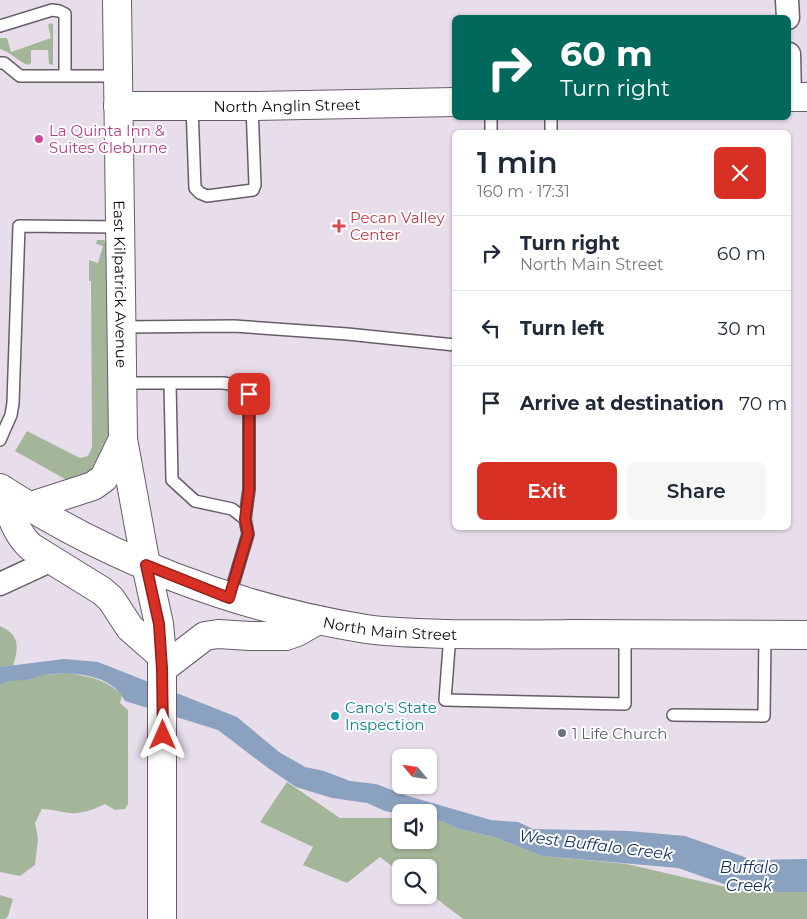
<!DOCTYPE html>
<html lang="en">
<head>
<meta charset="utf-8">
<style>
	:root { --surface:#fff; --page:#f6f6f7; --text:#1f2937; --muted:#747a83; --line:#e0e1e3; --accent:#d93025 }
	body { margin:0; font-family:Montserrat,sans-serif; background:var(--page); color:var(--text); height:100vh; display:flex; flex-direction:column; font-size:19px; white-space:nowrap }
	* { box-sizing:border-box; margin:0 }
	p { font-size:16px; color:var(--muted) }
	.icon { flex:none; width:28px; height:28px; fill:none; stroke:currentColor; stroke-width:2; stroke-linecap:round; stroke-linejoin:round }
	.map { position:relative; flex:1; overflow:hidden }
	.side { position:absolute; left:452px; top:130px; width:339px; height:400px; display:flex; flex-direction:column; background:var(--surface); border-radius:8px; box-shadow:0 1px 4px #0004 }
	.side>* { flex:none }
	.hud { position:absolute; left:452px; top:15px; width:339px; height:105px; border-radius:8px; box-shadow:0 1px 4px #0004; background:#00695c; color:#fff; overflow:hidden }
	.needle { width:32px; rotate:299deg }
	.tools { position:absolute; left:392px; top:749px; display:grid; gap:10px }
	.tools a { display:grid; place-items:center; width:45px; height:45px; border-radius:8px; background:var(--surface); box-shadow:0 1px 4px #0004; font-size:25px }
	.pin { position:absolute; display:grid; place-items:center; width:42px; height:42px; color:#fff; margin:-21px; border-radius:10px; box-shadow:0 2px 8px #0006 }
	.me { position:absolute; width:55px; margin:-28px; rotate:0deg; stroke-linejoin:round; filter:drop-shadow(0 0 4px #0008) }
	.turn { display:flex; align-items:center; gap:18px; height:105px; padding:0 25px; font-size:22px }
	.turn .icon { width:65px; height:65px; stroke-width:2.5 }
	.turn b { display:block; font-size:35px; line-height:42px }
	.round { display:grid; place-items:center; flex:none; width:52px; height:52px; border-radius:8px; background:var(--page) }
	.summary { display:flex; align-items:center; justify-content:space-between; height:85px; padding:0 25px }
	h1 { font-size:30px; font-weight:600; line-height:38px }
	.primary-button { display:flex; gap:10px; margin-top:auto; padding:10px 25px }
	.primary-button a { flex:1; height:58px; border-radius:8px; background:var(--accent); color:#fff; font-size:20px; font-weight:600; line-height:58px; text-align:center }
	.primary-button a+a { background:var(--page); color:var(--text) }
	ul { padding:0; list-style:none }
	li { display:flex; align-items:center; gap:15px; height:75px; padding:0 25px; border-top:1px solid var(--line) }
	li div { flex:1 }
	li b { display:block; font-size:19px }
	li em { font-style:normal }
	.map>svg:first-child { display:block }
</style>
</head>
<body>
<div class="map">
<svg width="807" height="919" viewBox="0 0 807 919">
	<rect width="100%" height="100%" fill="#e8ddeb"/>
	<path fill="#a4b69a" d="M 51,23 L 53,24 L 53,65 L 49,64 L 48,50 L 31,50 L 31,63 L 28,65 C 17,61 11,52 0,49 L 0,38 L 7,38 L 11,52 L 51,38 L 48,25 Z
		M 97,240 L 104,240 L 106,243 L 109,455 L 106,467 L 72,483 L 15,451 L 27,431 L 80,458 L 88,456 L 92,447 L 91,281 L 89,281 L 89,260 L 98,263 L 103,246 L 96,244 Z
		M 0,626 C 20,635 19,647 13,666 L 0,667 Z
		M 69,673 C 90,677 106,679 122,695 L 120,703 L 128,710 L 128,804 L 125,809 L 115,810 L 105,804 C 95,809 82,814 70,813 C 60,812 52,809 42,809 L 35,823 L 38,839 L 35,865 L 20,876 L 0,872 L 0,685 L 6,680 L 27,680 L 43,675 Z
		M 287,782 L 340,818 L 401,818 L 401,840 L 429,840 L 429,819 L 441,821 L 459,829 L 494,837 L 542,856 L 627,864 L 747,892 L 807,892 L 807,919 L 463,919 L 429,893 L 429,868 L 401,868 L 401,873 L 380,857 L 347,883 L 303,865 L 313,847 L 260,822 Z
		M 0,895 L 13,899 L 8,916 L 5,919 L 0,919 Z"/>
	<path fill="#8aa1bf" d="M 64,659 L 98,662 L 237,717 L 279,752 L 305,767 L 324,771 L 350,781 L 376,784 L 408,796 L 491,820 L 518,822 L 533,829 L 629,831 L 685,836 L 753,860 L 807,859 L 807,892 L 747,892 L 678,868 L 542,856 L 494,837 L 459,829 L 441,821 L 429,819 L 429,812 L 401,812 L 401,814 L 385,811 L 367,803 L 332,798 L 296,787 L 268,768 L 218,730 L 125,701 C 112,674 72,671 45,675 C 39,676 33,679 26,680 C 16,681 9,679 0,685 L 0,667 Z"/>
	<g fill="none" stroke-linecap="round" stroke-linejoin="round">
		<defs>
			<path id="lane" d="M 0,26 L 52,10 L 59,11 L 65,14 L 65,76 L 118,76
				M 0,63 L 4,63 L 20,76 L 65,76
				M 192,106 L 195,188 L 200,193 L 207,196 L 253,190 L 255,185 L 252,106
				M 491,118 L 491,132
				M 551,132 L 551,118
				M 121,327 L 234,326 L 347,334 L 455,345
				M 122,383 L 170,383 L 172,480 L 195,501 L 232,509 L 245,519 L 248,534 L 229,598
				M 170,383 L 223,383 L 243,386 L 249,394 L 249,489 L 245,519
				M 0,440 L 11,415 L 13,403 L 19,226 L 120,227
				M 450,634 L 445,700 L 625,704 L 625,634
				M 673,715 L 764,716 L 765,635"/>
			<path id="street" d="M 787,0 L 788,18
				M 789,54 L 790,97
				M 0,584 L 54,559"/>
			<g id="secondary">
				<path id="s1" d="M 117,0 L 123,439 L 146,565 L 159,624 L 162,656 L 162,919"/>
				<path d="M 789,97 L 807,97"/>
				<path id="s2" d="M 118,106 L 255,106 L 455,102"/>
			</g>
			<g id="primary">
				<path id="s3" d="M 0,488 C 110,560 236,608 366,629 C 394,633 422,633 450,634 C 491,634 531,635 572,634 C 650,634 729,635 807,635"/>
				<path d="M 1,489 C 10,509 14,532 31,547 L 102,591 L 111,599 L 130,628 L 162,656"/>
				<path d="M 28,507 L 93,486 L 104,478 L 123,439"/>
				<path d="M 162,669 L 205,636 L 218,634 L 250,636 L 286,636 L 297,632 L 318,620"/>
			</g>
		</defs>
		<use href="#lane" stroke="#675d69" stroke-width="14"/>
		<use href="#street" stroke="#675d69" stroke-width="25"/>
		<use href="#secondary" stroke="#675d69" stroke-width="30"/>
		<use href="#primary" stroke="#675d69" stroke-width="30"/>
		<use href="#lane" stroke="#fff" stroke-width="11"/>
		<use href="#street" stroke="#fff" stroke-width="22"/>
		<use href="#secondary" stroke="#fff" stroke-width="28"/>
		<use href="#primary" stroke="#fff" stroke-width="28"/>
	</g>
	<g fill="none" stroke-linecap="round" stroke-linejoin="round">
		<defs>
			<path id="route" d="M 163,735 L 162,669 L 159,624 L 146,565 L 229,598 L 248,534 L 245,519 L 249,489 L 249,394"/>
		</defs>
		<use href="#route" stroke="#8d1f18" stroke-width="12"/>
		<use href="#route" stroke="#d93025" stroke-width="9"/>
	</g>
	<circle fill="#d1479c" stroke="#fff" stroke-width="2" cx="39" cy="139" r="5"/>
	<path fill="#e0444e" stroke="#fff" stroke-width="2" d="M336.5 218.5h5v5h5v5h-5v5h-5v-5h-5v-5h5z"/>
	<circle fill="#0f9aa8" stroke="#fff" stroke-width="2" cx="335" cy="716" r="5"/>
	<circle fill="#6b7280" stroke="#fff" stroke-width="2" cx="562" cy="733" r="5"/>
	<g text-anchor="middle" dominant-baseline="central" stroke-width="4" stroke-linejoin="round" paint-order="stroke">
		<g font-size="15" fill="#110d12" stroke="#fff">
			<text stroke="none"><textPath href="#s2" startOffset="169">North Anglin Street</textPath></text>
			<text stroke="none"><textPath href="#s1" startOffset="284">East Kilpatrick Avenue</textPath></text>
			<text stroke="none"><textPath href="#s3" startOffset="419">North Main Street</textPath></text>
		</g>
		<g font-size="15" fill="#b23c85" stroke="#fff" text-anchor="start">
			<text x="49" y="130">La Quinta Inn &amp;<tspan x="49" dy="17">Suites Cleburne</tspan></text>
		</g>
		<g font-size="15" fill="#be3a42" stroke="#fff" text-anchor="start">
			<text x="350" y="217">Pecan Valley<tspan x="350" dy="17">Center</tspan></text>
		</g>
		<g font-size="15" fill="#0d838f" stroke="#fff" text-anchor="start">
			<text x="345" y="707">Cano's State<tspan x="345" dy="17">Inspection</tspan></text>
		</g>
		<g font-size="15" fill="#5b616d" stroke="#fff" text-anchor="start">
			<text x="572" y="733">1 Life Church</text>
		</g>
		<g font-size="16" font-style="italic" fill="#0e3058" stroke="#fff">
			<text transform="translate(596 845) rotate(7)">West Buffalo Creek</text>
			<text x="749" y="867">Buffalo<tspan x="749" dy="18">Creek</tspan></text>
		</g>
	</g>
</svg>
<div class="tools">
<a><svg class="needle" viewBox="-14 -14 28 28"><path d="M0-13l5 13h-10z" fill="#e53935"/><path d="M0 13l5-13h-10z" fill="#747a83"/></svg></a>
<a><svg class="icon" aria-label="sound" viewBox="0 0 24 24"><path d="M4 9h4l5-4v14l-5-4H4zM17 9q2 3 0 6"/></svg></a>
<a><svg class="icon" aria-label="search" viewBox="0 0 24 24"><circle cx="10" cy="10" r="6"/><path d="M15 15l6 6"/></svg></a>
</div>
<div class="pin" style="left:249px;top:394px;background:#d93025"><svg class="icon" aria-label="arrive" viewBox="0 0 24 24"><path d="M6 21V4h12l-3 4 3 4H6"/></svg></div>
<svg class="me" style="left:163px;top:735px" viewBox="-20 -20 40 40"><path d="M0-17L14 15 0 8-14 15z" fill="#d93025" stroke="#fff" stroke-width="4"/></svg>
<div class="hud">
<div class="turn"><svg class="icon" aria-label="right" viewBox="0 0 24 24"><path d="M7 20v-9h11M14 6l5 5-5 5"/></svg><div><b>60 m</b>Turn right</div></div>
</div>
<section class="side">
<div class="summary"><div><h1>1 min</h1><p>160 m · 17:31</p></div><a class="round" style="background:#d93025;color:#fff"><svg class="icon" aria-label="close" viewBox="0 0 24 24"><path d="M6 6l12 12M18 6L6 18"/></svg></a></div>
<ul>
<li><svg class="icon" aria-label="right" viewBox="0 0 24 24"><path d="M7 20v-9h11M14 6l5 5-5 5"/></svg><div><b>Turn right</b><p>North Main Street</p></div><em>60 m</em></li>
<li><svg class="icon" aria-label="left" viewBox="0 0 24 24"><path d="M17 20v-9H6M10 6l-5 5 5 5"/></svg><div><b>Turn left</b></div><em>30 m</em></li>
<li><svg class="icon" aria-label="arrive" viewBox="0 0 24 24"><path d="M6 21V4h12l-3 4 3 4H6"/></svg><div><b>Arrive at destination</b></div><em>70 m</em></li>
</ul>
<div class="primary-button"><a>Exit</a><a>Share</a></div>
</section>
</div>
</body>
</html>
